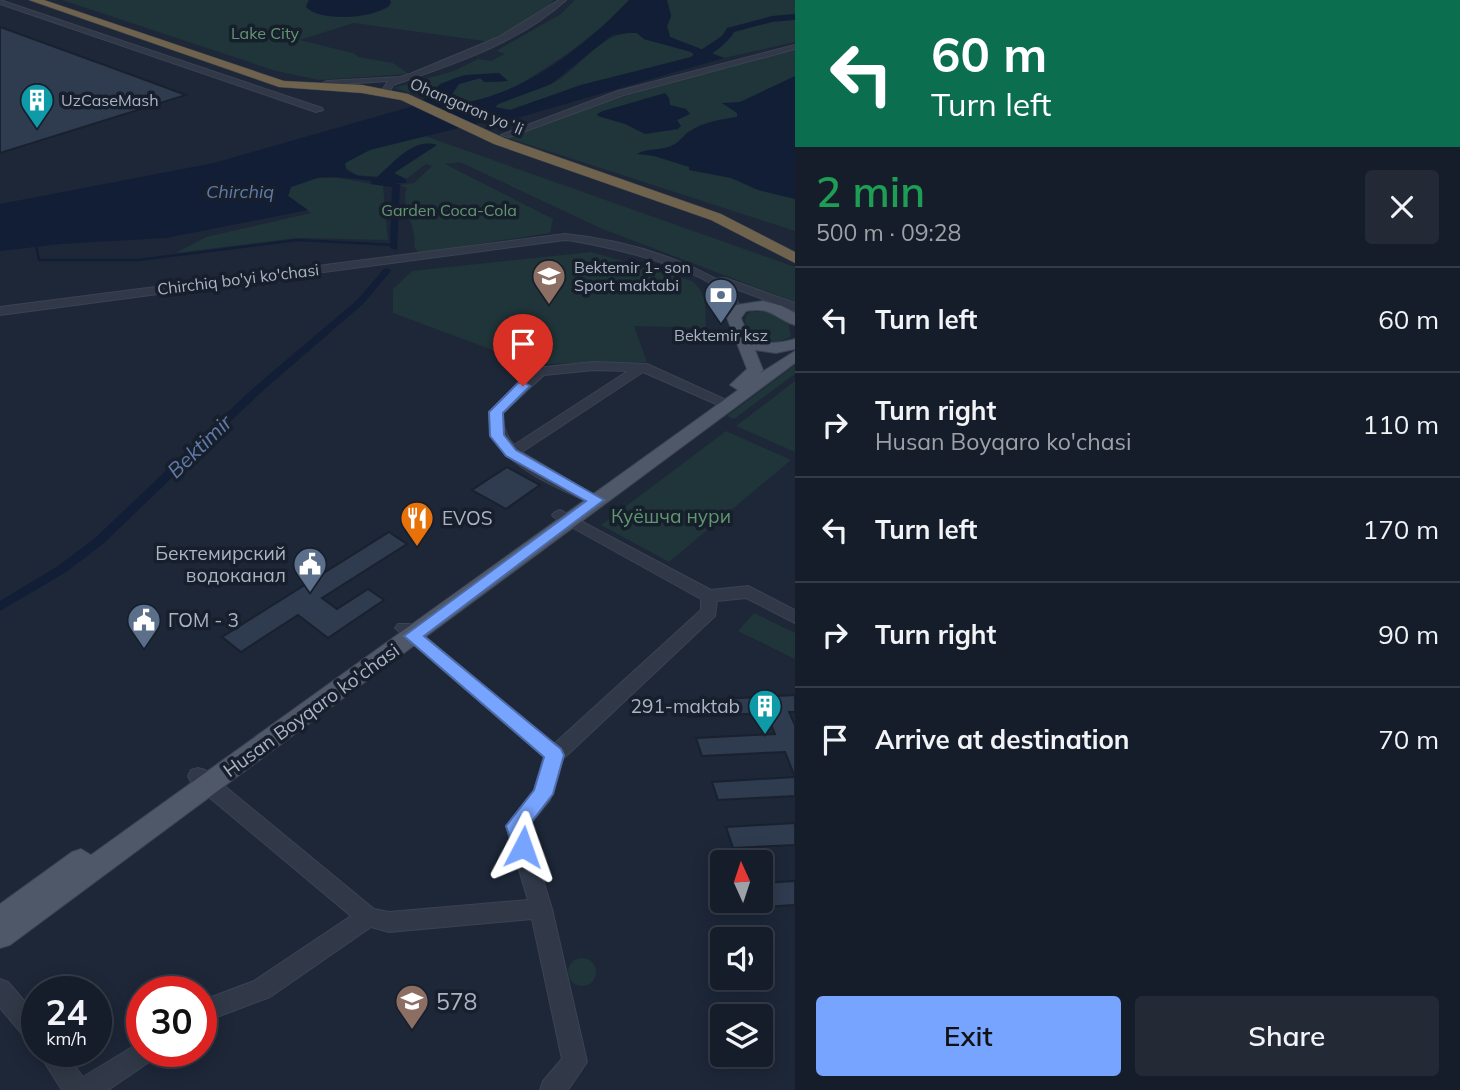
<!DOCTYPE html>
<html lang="en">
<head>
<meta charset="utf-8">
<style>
	:root { --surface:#161d2a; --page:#232a36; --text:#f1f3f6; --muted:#9ea2a8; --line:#353b47; --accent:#76a4ff }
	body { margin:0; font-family:Mulish,sans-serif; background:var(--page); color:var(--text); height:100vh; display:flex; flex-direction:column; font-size:26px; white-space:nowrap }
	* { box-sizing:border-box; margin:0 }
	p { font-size:23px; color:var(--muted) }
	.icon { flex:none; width:38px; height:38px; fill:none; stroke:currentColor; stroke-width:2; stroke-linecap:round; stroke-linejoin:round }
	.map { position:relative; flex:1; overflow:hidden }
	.sheet { display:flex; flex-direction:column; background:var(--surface); width:665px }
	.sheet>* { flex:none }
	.banner { background:#0b6e4f; color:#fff; overflow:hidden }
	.needle { width:46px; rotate:357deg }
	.fabs { position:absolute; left:710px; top:850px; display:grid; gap:14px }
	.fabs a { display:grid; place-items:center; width:63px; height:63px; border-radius:7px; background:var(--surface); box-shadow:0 4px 18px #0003,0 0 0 2px var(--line); font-size:35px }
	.speed { position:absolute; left:21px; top:976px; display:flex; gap:14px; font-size:35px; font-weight:700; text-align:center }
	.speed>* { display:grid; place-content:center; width:91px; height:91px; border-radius:50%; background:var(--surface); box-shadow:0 4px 18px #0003,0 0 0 2px var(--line); line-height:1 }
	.speed small { font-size:18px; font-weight:400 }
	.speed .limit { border:10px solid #d22; background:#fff; color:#111 }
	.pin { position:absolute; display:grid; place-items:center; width:60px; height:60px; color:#fff; margin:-72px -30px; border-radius:50% 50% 50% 0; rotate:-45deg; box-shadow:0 0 7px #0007 }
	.pin .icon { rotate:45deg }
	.me { position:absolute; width:77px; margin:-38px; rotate:4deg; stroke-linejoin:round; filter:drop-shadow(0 0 5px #0008) }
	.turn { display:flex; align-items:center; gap:24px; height:147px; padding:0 21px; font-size:32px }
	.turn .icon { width:91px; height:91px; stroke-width:2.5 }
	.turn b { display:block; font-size:49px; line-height:60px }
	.round { display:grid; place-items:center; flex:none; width:74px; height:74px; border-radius:7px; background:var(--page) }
	.summary { display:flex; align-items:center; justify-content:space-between; height:119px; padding:0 21px }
	h1 { font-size:42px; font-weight:600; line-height:52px; color:#1e9e55 }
	.action { display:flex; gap:14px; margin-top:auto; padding:14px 21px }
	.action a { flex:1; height:80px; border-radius:7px; background:var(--accent); color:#111; font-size:28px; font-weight:600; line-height:80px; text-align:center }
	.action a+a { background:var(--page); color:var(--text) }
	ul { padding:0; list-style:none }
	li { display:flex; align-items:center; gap:21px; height:105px; padding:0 21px; border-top:2px solid var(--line) }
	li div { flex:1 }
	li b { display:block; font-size:26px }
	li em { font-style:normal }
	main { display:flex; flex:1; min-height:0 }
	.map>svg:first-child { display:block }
</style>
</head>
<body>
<main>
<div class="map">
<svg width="795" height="1090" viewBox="0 0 795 1090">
	<rect width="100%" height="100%" fill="#1d2738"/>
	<path fill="#1f3539" d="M 62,0 L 309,0 L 306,6 L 312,12 C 335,20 369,19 390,6 L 390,0 L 554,0 L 543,11 L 491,42 L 354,23 L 299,40 L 353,53 L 359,57 L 393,63 L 409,74 L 319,80 L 276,71 Z
		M 575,0 L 629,0 L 606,24 L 567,54 L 507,93 L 459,105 L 439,103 L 446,100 L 459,84 L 481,78 L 485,82 L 504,82 C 472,70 451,72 427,98 L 394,88 L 454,71 L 478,59 L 491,61 L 505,54 L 496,51 L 561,14 Z
		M 667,0 L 795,0 L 795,42 L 724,58 L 670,37 L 667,26 L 671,16 Z
		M 628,33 L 637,33 L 644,39 L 692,52 L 696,57 L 581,85 L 510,110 L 495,107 C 501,100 546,89 560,79 C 582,64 600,36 628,33 Z
		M 795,48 L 795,231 L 508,138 C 602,101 697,73 795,48 Z
		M 425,136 L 795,267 L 795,302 L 600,228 L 460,162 L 445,164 L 553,219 L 550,233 L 419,253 L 414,247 C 418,228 399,205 407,188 L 400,185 L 414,183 L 432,166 L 426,164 L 406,179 L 393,173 L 436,145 C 413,138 393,164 377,177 L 355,175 L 344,166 C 352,148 406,140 425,136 Z
		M 318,178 L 339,178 L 383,186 L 388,240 L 297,238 L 176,253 L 206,237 L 311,213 L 288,196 L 291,187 Z
		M 591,252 L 692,281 C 708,293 705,309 706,328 L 634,326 L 647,362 L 539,364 L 498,352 L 393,313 L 393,289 L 412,271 Z
		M 752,311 L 771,312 L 788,321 L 791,337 L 778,342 L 754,338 L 745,323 L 746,315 Z
		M 795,365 L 795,374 L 734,419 L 727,416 Z
		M 795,381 L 795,452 L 736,426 Z
		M 726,431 L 791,460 L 669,562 L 601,525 Z
		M 754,613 L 795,633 L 795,659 L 738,631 Z
		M568 972a14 14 0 1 1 28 0a14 14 0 1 1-28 0Z"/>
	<path fill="#111e35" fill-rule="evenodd" d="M 309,0 L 390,0 L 391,3 C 378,19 319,22 306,7 Z
		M 629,0 L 667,0 L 671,16 L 667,26 L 670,37 L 724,58 L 517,118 L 479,123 L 370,150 L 345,163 L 346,170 L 359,176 L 377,177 C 393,164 413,137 437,145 L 394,173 L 406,179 L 406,183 C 378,184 342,174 317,178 C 309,180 300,184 291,187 L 288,196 L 308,210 L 166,238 L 61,244 L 0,251 L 0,204 L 214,163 L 410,107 L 427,98 L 440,84 L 465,75 L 499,73 L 508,81 L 484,82 L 480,78 L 459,84 L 451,96 L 440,104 C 452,108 465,103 477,100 C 536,85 587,44 629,0 ZM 628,33 L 637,33 L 644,39 L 691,52 L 695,56 L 581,85 L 510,110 L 495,107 L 498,104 L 551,84 L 612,35 Z
		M 795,76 L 795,199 L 758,190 L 731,178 L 689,170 L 689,167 L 654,156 L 637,154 C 649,147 662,151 673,145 C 681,141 683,135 690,131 C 703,122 722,119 737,117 L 737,113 L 722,103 L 740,102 Z
		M 665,93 L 669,98 L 670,105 L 686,109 L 690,114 L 677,120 L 681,126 L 678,129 L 645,134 L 625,124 L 598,116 L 597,114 L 603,111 Z"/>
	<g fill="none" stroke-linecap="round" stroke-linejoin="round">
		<path stroke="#111e35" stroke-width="2.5" d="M 36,245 L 39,260 L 138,260 L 297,240 L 395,245"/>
		<path fill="#111e35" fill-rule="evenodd" d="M 371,180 L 396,183 L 400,185 L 397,250 L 390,248 L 392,187 L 371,184 Z
			M 387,268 L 391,271 L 363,304 L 258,395 L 103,544 L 66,572 L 0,611 L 0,601 L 58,566 L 95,538 L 250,391 L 357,300 L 384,269 Z"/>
		<path fill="#111e35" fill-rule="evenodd" d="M 795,14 L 795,20 L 772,22 L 734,32 C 727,46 700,63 685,67 L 680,64 L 722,36 L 727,28 L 772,16 Z"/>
	</g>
	<path fill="#2f3b4f" stroke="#19212e" stroke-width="2" d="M 0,27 L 121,71 L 186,95 L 0,153 Z
		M 507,467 L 540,485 L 506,509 L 472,490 Z
		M 389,532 L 407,544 L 322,598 L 337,609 L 368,589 L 384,600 L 328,638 L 298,615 L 241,652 L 222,637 Z
		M 795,695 L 795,712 L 789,712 L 795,725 L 795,777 L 785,752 L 702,756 L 696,738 L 775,734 L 766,713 L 688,717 L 683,701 Z
		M 795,777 L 795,796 L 718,800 L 712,782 Z
		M 795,823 L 795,845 L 733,848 L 726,827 Z
		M 795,881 L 795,905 L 761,907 L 761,883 Z"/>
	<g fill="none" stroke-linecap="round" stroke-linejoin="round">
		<defs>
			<path id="minor" d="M 0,0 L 322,108 L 323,110 L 316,112 L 0,4 Z
				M 559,0 L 566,0 C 519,43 453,64 393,85 L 390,91 L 383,89 L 388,81 L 327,85 L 323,83 L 327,81 L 400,77 L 410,74 L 499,37 Z
				M 795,45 L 795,49 L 624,95 L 509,137 L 501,135 L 618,91 Z
				M 565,234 C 617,239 670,254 716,279 L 725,278 L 795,303 L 795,311 L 728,286 L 735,293 L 741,314 L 735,318 L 731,317 C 728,310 727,302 724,296 C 709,269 596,243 565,240 L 0,315 L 0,307 Z
				M 594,362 L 647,364 L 735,404 L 728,408 L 723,407 L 643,372 L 522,452 L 604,501 L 596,506 L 591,504 C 551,483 488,463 489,412 L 535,368 ZM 594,370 L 628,371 L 514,445 C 505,435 503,426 503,413 L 544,375 Z
				M 560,510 L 711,590 L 748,586 L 795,610 L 795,623 L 746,598 L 717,601 L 715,616 L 563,759 L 550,800 L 527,828 L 552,909 L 587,1062 L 568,1090 L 540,1090 L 543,1081 L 562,1059 L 532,919 L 389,932 L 371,927 L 270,997 L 201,1023 L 201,1001 L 254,981 L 351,916 L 191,782 L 188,776 L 191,770 L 198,768 L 205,770 L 374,909 L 389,912 L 528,900 L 506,826 L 534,791 L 544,757 L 395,628 L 398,624 L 410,624 L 554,744 L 701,610 L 701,599 L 555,518 L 552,515 L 555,512 Z
				M 0,979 L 8,982 L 37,1016 L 37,1045 L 29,1042 L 0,1008 Z
				M 142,1041 L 142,1052 L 155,1052 L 152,1060 L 108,1090 L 62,1090 L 38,1052 L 64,1052 L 83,1077 Z"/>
			<path id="major" d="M 763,301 L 782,306 L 795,313 L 795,325 C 775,319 772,306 746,311 L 741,318 C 750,345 771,346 795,339 L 795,349 L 776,353 L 755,350 L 763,370 L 759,374 L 795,351 L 795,363 L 10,945 L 0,948 L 0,904 L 72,852 L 81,849 L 91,855 L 738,390 L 730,385 L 747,369 L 727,318 L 736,305 Z"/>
			<path id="highway" d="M 29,0 L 44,0 L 284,81 L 362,85 L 408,94 L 504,138 L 721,214 L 795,252 L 795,263 L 711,220 L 494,144 L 401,100 L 362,93 L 279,87 Z"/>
		</defs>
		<use href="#minor" stroke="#3b4352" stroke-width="2"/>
		<use href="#major" stroke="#3b4352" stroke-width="2"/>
		<use href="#highway" stroke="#39414f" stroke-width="1"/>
		<use href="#minor" fill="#313948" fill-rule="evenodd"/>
		<use href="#major" fill="#4f5869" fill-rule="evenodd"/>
		<use href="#highway" fill="#6f634d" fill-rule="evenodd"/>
	</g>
	<path fill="#76a4ff" stroke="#4d6ba6" stroke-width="2" d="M 523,382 L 530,386 L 503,413 L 504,435 L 516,450 L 604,500 L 424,636 L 561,749 L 564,755 L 553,794 L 527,828 L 533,847 L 530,853 L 523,855 L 515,853 L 506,826 L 534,790 L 544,757 L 404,636 L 586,501 L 506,456 L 490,436 L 489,412 L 518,383 Z"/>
	<defs>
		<symbol id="building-pin" viewBox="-11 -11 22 30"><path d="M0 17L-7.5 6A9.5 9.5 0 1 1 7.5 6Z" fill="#0f9aa8" stroke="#171f2c"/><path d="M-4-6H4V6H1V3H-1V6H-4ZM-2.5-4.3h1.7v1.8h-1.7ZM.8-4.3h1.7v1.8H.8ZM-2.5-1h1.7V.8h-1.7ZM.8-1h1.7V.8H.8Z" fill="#fff"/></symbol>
		<symbol id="school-pin" viewBox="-11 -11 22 30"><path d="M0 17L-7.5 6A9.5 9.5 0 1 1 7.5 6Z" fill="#8d6e63" stroke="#171f2c"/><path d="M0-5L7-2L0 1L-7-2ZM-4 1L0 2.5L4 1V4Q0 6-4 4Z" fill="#fff"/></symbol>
		<symbol id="bank-pin" viewBox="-11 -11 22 30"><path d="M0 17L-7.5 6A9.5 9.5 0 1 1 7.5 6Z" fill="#5c6f8a" stroke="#171f2c"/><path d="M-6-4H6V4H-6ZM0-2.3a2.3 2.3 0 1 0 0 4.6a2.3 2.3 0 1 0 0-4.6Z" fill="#fff"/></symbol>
		<symbol id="restaurant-pin" viewBox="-11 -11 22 30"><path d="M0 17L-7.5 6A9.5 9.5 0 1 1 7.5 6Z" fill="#e8710a" stroke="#171f2c"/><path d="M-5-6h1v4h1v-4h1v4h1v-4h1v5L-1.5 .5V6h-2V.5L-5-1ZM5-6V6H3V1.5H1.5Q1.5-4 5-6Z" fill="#fff"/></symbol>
		<symbol id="civic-pin" viewBox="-11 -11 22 30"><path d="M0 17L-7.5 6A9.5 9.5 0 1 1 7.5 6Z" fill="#5c6f8a" stroke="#171f2c"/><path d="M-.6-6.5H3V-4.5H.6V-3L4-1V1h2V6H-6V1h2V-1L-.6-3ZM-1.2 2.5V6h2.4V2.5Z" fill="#fff"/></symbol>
	</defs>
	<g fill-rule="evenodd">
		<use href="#building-pin" x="18" y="81" width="38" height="52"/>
		<use href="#school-pin" x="530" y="257" width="38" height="52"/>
		<use href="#bank-pin" x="702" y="276" width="38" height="52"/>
		<use href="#restaurant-pin" x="398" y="499" width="38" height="52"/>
		<use href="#civic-pin" x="291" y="545" width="38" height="52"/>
		<use href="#civic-pin" x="125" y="601" width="38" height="52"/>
		<use href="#building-pin" x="746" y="687" width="38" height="52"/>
		<use href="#school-pin" x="393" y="982" width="38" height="52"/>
	</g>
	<g text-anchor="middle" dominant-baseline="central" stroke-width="7" stroke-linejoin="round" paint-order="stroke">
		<g font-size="16" fill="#619770" stroke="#171f2c">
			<text x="265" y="33">Lake City</text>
			<text x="449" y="210">Garden Coca-Cola</text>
		</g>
		<g font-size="16" fill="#abb4c5" stroke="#171f2c" text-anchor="start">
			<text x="61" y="100">UzCaseMash</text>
			<text x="574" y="267">Bektemir 1- son<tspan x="574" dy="18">Sport maktabi</tspan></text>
			<text x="721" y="335" text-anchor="middle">Bektemir ksz</text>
		</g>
		<g font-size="16" fill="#abb4c5" stroke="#171f2c">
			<text transform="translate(467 106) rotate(23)">Ohangaron yoʻli</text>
			<text transform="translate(238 279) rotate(-7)">Chirchiq bo'yi ko'chasi</text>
		</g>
		<g font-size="18" font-style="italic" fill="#607ba8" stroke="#171f2c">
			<text x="240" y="191">Chirchiq</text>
		</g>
		<g font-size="19" fill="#619770" stroke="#171f2c">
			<text x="671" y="516">Куёшча нури</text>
		</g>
		<g font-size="19" fill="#abb4c5" stroke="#171f2c" text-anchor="start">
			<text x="442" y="518">EVOS</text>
			<text x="286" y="553" text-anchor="end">Бектемирский<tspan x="286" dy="22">водоканал</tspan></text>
			<text x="168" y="620">ГОМ - 3</text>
			<text x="740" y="706" text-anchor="end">291-maktab</text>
		</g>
		<g font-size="19" fill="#abb4c5" stroke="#171f2c">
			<text transform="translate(311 710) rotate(-36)">Husan Boyqaro ko'chasi</text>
		</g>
		<g font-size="21" font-style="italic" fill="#607ba8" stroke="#171f2c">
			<text transform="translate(199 446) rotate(-44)">Bektimir</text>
		</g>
		<g font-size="23" fill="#abb4c5" stroke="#171f2c" text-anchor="start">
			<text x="436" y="1001">578</text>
		</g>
	</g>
</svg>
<div class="fabs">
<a><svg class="needle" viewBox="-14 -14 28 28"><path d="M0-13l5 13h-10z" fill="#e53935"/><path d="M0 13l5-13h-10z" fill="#9ea2a8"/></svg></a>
<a><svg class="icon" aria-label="sound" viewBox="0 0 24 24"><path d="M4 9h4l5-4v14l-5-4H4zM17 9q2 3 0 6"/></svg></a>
<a><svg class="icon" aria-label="layers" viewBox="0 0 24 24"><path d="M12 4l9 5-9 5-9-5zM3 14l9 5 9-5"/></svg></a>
</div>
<div class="speed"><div>24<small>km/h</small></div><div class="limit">30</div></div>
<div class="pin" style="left:523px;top:386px;background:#d93025"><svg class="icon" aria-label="arrive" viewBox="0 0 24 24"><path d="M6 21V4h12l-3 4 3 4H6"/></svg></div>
<svg class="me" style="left:523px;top:847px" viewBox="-20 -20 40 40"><path d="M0-17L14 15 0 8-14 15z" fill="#76a4ff" stroke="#fff" stroke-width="4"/></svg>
</div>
<section class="sheet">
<div class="banner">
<div class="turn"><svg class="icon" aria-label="left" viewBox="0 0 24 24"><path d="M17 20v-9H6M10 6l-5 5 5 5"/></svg><div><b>60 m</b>Turn left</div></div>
</div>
<div class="summary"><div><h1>2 min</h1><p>500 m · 09:28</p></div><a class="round"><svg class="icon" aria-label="close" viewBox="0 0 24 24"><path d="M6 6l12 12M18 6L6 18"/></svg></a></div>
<ul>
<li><svg class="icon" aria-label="left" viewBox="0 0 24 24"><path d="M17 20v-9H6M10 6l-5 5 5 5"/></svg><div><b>Turn left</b></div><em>60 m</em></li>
<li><svg class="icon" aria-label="right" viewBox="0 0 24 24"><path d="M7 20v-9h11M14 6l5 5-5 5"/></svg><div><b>Turn right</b><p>Husan Boyqaro ko'chasi</p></div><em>110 m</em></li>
<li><svg class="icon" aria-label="left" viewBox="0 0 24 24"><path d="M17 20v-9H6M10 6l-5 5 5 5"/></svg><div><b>Turn left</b></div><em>170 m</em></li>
<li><svg class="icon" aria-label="right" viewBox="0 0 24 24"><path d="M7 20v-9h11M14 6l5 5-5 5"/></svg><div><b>Turn right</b></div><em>90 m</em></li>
<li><svg class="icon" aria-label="arrive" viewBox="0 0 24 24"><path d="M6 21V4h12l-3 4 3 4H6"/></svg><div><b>Arrive at destination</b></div><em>70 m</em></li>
</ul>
<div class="action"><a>Exit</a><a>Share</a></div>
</section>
</main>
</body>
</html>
